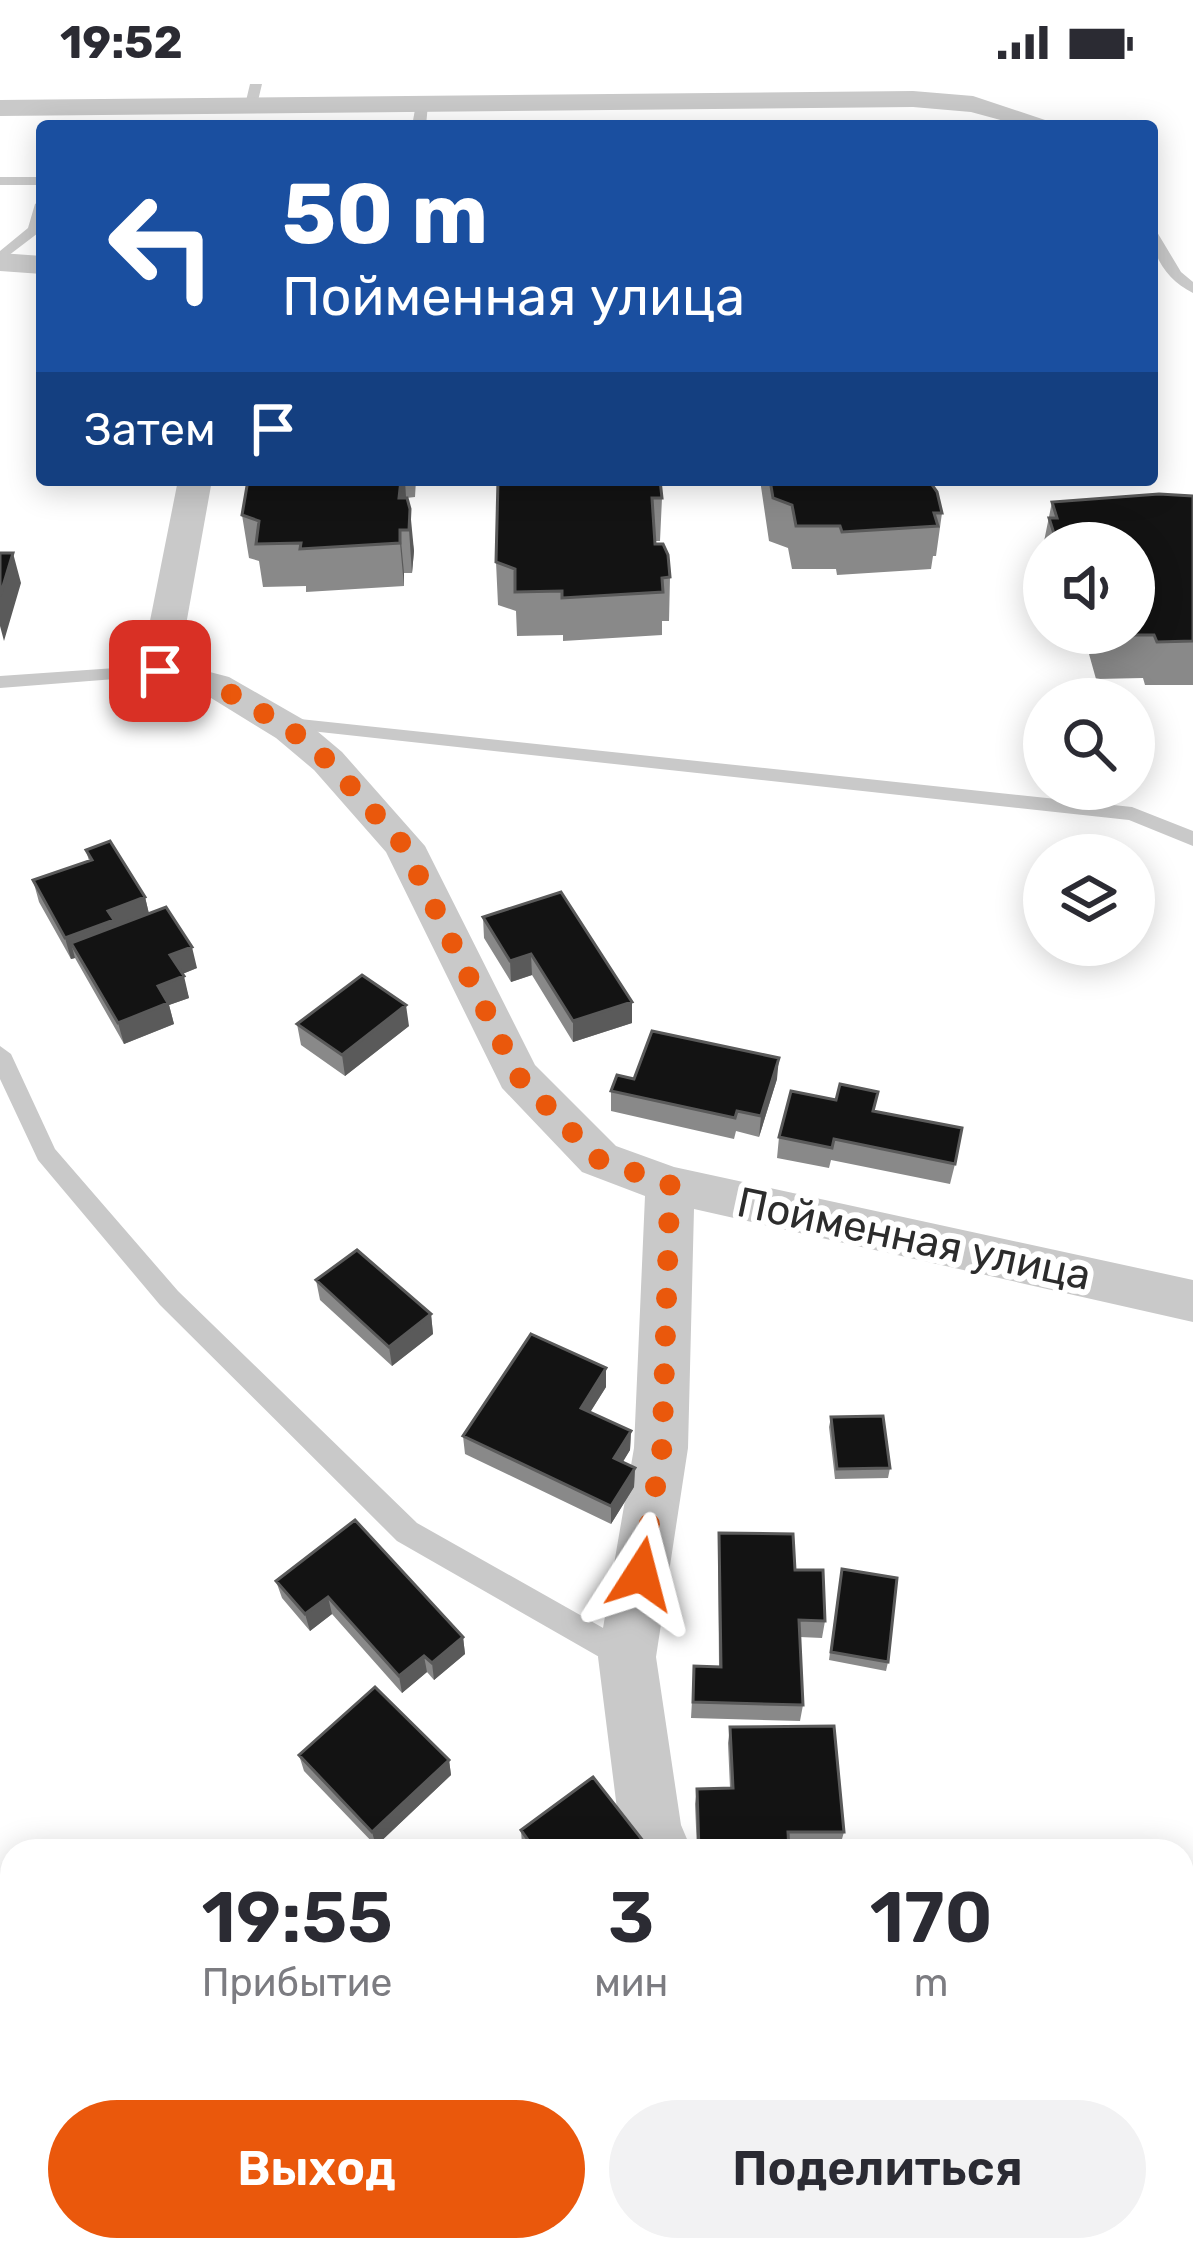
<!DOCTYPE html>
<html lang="ru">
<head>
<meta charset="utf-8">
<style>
	:root { --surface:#fff; --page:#f2f2f3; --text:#2b2b33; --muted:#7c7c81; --accent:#ea580c }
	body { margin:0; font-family:Rubik,sans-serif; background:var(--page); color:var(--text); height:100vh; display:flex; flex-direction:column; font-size:45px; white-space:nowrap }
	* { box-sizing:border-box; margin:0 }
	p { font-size:39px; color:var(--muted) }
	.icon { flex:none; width:66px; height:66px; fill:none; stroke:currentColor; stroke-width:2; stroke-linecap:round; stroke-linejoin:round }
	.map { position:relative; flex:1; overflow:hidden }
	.side { position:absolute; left:0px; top:1755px; width:1194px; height:423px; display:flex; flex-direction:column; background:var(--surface); border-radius:36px 36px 0 0; box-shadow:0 6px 30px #0003 }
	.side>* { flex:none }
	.banner { position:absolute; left:36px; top:36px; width:1122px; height:366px; border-radius:12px; box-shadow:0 6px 30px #0003; background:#1a4fa0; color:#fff; overflow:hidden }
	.controls { position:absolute; left:1023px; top:438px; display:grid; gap:24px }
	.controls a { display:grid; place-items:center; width:132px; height:132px; border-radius:50%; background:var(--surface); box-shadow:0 6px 30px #0003; font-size:60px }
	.pin { position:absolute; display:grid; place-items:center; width:102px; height:102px; color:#fff; margin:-51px; border-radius:24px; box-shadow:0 6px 18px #0006 }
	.me { position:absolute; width:132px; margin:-66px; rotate:9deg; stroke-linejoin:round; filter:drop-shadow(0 0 9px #0008) }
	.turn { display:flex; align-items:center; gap:42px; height:252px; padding:0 48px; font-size:54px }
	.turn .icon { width:156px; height:156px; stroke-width:2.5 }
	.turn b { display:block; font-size:84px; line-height:102px }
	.then { display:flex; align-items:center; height:114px; padding:0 48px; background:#0003; gap:24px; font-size:45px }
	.eta { display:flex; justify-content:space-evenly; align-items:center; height:204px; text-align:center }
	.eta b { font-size:72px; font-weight:600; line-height:84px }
	.button { display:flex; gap:24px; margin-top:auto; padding:24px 48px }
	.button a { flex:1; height:138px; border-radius:72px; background:var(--accent); color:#fff; font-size:48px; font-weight:600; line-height:138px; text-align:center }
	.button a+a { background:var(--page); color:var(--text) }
	.status { display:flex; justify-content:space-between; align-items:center; height:84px; padding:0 60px; background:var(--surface); direction:ltr }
	.status svg { height:33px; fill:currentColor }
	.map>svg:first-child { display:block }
</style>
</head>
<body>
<div class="status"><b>19:52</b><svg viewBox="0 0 49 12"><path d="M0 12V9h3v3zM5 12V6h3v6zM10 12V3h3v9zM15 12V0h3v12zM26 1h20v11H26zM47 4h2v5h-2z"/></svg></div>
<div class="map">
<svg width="1193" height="2177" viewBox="0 0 1193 2177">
	<rect width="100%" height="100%" fill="#fff"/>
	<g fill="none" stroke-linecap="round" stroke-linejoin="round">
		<path fill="#c9c9c9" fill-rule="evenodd" d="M 250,0 L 262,0 L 257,21 L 251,25 L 245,21 Z
			M 422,16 L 428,20 L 426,42 L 412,42 L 416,20 Z
			M 0,93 L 42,93 L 42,101 L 0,101 Z
			M 42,116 L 42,146 L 0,178 L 0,167 L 28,144 L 35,120 Z
			M 1152,147 L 1157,148 L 1181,188 L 1193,198 L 1193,209 C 1169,197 1152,175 1152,147 Z
			M 159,581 L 166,583 L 166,591 L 0,604 L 0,592 Z
			M 281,633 L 1132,723 L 1193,747 L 1193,762 L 1129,736 L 274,643 L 271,639 Z
			M 0,962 L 11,970 L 55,1065 L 178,1207 L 417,1439 L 635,1562 L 640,1572 L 635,1582 L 625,1586 L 615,1582 L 397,1457 L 160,1221 L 38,1076 L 0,995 Z"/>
		<path fill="#c9c9c9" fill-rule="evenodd" d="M 913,7 L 973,12 L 1054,39 L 1023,42 L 971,28 L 913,23 L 0,32 L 0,16 Z
			M 0,169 L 42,172 L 42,190 L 0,187 Z
			M 178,396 L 212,396 L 179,580 L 229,593 L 304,636 L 342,668 L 425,762 L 535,981 L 616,1062 L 674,1083 L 1193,1196 L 1193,1238 L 694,1125 L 688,1364 L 656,1573 L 681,1741 L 692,1767 L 628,1767 L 620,1749 L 598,1573 L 634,1364 L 645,1112 L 582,1088 L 502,1004 L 386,768 L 314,686 L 276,654 L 203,609 L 146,595 L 140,587 Z
			M 1065,2166 L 1153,2166 L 1157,2177 L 1069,2177 Z"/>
	</g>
	<path fill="#898989" d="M 248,396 L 416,396 L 415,413 L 406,414 L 414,467 L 412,489 L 404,489 L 404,502 L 306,508 L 306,502 L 263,503 L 259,477 L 249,474 L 242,431 Z
		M 498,396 L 662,414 L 660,457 L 655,457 L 670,493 L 669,537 L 662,537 L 662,551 L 563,557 L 563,551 L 517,552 L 516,527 L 498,521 L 496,478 Z
		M 760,396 L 922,396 L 942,429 L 936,472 L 933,472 L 931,485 L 837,491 L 836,485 L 792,485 L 788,464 L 769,457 Z
		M 1193,412 L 1193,601 L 1145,601 L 1143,594 L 1096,595 L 1089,570 L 1067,563 L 1062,549 L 1134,549 L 1134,459 L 1044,459 L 1044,489 L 1040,477 L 1052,418 Z
		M 86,766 L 145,813 L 149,830 L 197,884 L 182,890 L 189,914 L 169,921 L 174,940 L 124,960 L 75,874 L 71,875 L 39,818 L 33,796 L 89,777 Z
		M 483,833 L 632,918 L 632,939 L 573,958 L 532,891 L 511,898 L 484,854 Z
		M 297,940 L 409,942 L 345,992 L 301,961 Z
		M 634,995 L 777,995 L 759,1053 L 736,1047 L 734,1055 L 611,1027 L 611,1007 Z
		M 875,1027 L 955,1080 L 950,1100 L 831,1076 L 829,1084 L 777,1074 L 779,1053 Z
		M 316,1196 L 431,1230 L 433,1250 L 392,1282 L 320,1216 Z
		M 606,1284 L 606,1303 L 590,1328 L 631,1347 L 630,1366 L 622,1378 L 635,1384 L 634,1403 L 611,1440 L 465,1370 L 463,1352 Z
		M 831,1333 L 890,1384 L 888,1394 L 835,1395 L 829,1343 Z
		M 719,1449 L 795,1486 L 825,1537 L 822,1554 L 800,1553 L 803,1621 L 800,1637 L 691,1634 L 694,1582 L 719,1583 L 718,1467 Z
		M 840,1494 L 888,1578 L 886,1587 L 829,1576 Z
		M 276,1497 L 463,1553 L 465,1570 L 434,1596 L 427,1588 L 402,1609 L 332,1530 L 310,1547 L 282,1514 Z
		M 730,1643 L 844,1748 L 840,1762 L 789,1763 L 789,1767 L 697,1767 L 695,1720 L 697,1705 L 730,1704 L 728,1659 Z
		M 299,1671 L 449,1676 L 451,1691 L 376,1762 L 304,1687 Z
		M 521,1746 L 651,1767 L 527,1767 L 522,1761 Z"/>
	<path fill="#5a5a5a" d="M 401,396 L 405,396 L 406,413 L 404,446 L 399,414 Z
		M 410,425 L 414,467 L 412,489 L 409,446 Z
		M 400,446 L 404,489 L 404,502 L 400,459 Z
		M 13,469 L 21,499 L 4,557 L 0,542 L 0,512 Z
		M 145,813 L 150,834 L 71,859 L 75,874 L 71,875 L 65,854 L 108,827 Z
		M 192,863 L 197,884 L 175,893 L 170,871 Z
		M 531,870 L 532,891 L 511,898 L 510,877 Z
		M 184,892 L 189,914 L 169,921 L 174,940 L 124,960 L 118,939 L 158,902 Z
		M 632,918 L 632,939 L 573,958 L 573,937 Z
		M 406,921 L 409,942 L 345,992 L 342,971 Z
		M 779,974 L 777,995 L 759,1053 L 761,1032 Z
		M 431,1230 L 433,1250 L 392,1282 L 389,1263 Z
		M 606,1284 L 606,1303 L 581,1343 L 581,1324 Z
		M 631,1347 L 630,1366 L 614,1393 L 614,1374 Z
		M 635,1384 L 634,1403 L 611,1440 L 611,1422 Z
		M 328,1513 L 332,1530 L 310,1547 L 305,1530 Z
		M 463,1553 L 465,1570 L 434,1596 L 432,1579 Z
		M 424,1572 L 427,1588 L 402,1609 L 399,1592 Z
		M 449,1676 L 451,1691 L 376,1762 L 372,1748 Z"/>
	<path fill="#131313" stroke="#5a5a5a" stroke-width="3" d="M 248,396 L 401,396 L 399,414 L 407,414 L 410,425 L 409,446 L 400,446 L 400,459 L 300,465 L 301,459 L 256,460 L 259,437 L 242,431 Z
		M 498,396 L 660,396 L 662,414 L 652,414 L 655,460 L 663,460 L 668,471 L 670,493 L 662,494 L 663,508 L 562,514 L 562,507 L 515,508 L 515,485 L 496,478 Z
		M 770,396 L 922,396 L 923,398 L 930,398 L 937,408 L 942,429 L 934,429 L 938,442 L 842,448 L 840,442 L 796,442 L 792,421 L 773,414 Z
		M 1159,410 L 1193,412 L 1193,557 L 1157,558 L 1154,551 L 1107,551 L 1106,549 L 1134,549 L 1134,459 L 1057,459 L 1049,434 L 1057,434 L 1052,418 Z
		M 0,469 L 13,469 L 0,512 Z
		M 110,757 L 145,813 L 108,827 L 114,836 L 65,854 L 33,796 L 92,776 L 86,766 Z
		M 561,808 L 632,918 L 573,937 L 531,870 L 510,877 L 483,833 Z
		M 166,823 L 192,863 L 170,871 L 184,892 L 158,902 L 168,919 L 118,939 L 71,859 Z
		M 362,891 L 406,921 L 342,971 L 297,940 Z
		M 652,947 L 779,974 L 761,1032 L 737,1027 L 735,1034 L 611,1007 L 617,991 L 634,995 Z
		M 840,1000 L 878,1008 L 873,1027 L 962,1044 L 955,1080 L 834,1055 L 832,1064 L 779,1053 L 791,1007 L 836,1016 Z
		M 357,1166 L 431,1230 L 389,1263 L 316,1196 Z
		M 531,1250 L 606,1284 L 581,1324 L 631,1347 L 614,1374 L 635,1384 L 611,1422 L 463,1352 Z
		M 883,1332 L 890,1384 L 837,1385 L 831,1333 Z
		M 355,1436 L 463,1553 L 432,1579 L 424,1572 L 399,1592 L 328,1513 L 305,1530 L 276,1497 Z
		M 719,1449 L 793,1450 L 795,1486 L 823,1486 L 825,1537 L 799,1536 L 803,1621 L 693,1618 L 694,1582 L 721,1583 Z
		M 842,1485 L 897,1494 L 888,1578 L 831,1568 Z
		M 375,1603 L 449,1676 L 372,1748 L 299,1671 Z
		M 834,1642 L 844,1748 L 788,1748 L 789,1767 L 699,1767 L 697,1705 L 733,1704 L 730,1643 Z
		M 593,1693 L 651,1767 L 536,1767 L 521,1746 Z
		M 907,2166 L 1010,2166 L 1043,2177 L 905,2177 Z"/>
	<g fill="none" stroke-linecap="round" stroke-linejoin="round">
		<path stroke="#ea580c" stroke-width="21" stroke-dasharray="0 37.8" d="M 160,587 L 216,601 L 290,645 L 328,677 L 404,762 L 518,992 L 598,1075 L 670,1101 L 662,1364 L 641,1490"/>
	</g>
	<g text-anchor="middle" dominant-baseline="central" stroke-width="12" stroke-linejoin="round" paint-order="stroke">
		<g font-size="42" fill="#2c2c2c" stroke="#fff">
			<text transform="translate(914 1155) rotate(12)">Пойменная улица</text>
		</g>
	</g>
</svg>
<div class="controls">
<a><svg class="icon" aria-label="sound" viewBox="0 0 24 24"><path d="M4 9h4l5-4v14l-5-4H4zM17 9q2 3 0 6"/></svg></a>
<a><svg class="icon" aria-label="search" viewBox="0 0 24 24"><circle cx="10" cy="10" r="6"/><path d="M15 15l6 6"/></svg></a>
<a><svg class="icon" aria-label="layers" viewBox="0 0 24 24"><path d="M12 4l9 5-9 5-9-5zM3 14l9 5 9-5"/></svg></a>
</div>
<div class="pin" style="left:160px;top:587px;background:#d93025"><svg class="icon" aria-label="arrive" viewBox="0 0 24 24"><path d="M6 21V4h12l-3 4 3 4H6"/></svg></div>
<svg class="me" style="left:641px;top:1490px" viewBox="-20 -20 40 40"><path d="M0-17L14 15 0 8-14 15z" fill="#ea580c" stroke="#fff" stroke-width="4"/></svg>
<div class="banner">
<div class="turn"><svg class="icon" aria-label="left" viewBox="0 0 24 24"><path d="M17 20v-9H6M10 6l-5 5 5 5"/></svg><div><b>50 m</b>Пойменная улица</div></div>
<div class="then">Затем<svg class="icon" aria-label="arrive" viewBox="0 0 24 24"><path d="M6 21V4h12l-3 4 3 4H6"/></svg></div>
</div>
<section class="side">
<div class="eta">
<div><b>19:55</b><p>Прибытие</p></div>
<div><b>3</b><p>мин</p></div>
<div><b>170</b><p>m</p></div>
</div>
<div class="button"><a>Выход</a><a>Поделиться</a></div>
</section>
</div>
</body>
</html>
